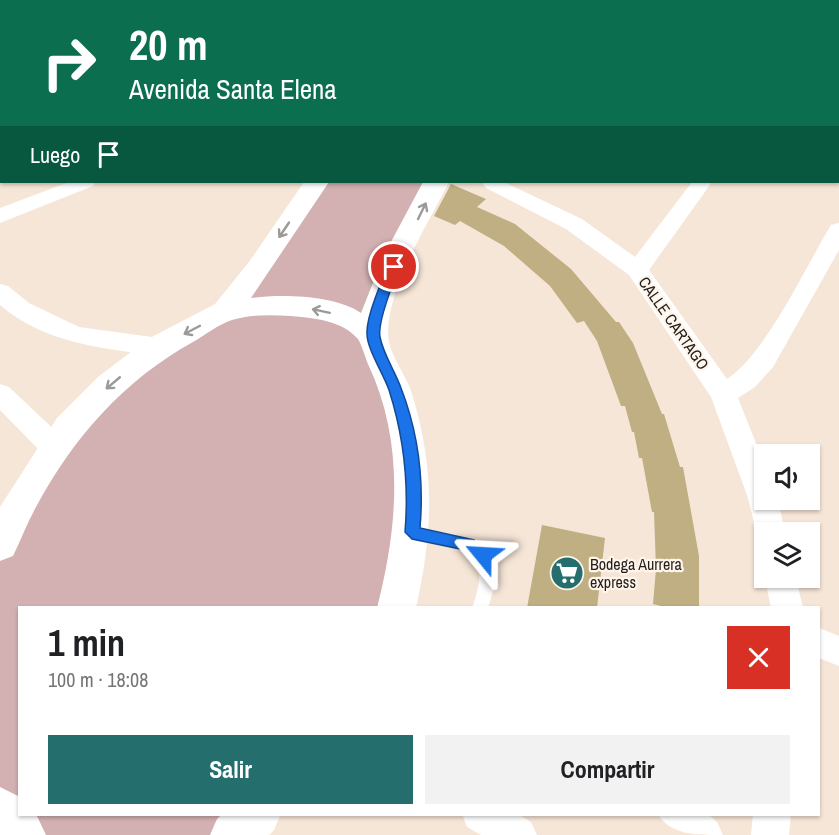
<!DOCTYPE html>
<html lang="es">
<head>
<meta charset="utf-8">
<style>
	:root { --surface:#fff; --page:#f2f2f2; --text:#202124; --muted:#757577; --accent:#246f6e }
	body { margin:0; font-family:"Archivo Narrow",sans-serif; background:var(--page); color:var(--text); height:100vh; display:flex; flex-direction:column; font-size:22px; white-space:nowrap }
	* { box-sizing:border-box; margin:0 }
	p { font-size:20px; color:var(--muted) }
	.icon { flex:none; width:33px; height:33px; fill:none; stroke:currentColor; stroke-width:2; stroke-linecap:round; stroke-linejoin:round }
	.map { position:relative; flex:1; overflow:hidden }
	.sheet { position:absolute; left:18px; top:606px; width:802px; height:210px; display:flex; flex-direction:column; background:var(--surface); border-radius:0px; box-shadow:0 2px 4px #0004 }
	.sheet>* { flex:none }
	.banner { position:absolute; left:0px; top:0px; width:840px; height:183px; box-shadow:0 2px 4px #0004; background:#0b6e4f; color:#fff; overflow:hidden }
	.controls { position:absolute; left:754px; top:444px; display:grid; gap:12px }
	.controls a { display:grid; place-items:center; width:66px; height:66px; border-radius:0px; background:var(--surface); box-shadow:0 2px 4px #0004; font-size:30px }
	.pin { position:absolute; display:grid; place-items:center; width:51px; height:51px; color:#fff; margin:-26px; border:3px solid #fff; border-radius:50%; box-shadow:0 2px 6px #0007 }
	.me { position:absolute; width:66px; margin:-33px; rotate:297deg; stroke-linejoin:round; filter:drop-shadow(0 0 4px #0008) }
	.turn { display:flex; align-items:center; gap:21px; height:126px; padding:0 30px; font-size:27px }
	.turn .icon { width:78px; height:78px; stroke-width:2.5 }
	.turn b { display:block; font-size:42px; line-height:51px }
	.then { display:flex; align-items:center; height:57px; padding:0 30px; background:#0003; gap:12px; font-size:22px }
	.round { display:grid; place-items:center; flex:none; width:63px; height:63px; border-radius:0px; background:var(--page) }
	.head { display:flex; align-items:center; justify-content:space-between; height:102px; padding:0 30px }
	h1 { font-size:36px; font-weight:700; line-height:45px }
	.primary-button { display:flex; gap:12px; margin-top:auto; padding:12px 30px }
	.primary-button a { flex:1; height:69px; border-radius:0px; background:var(--accent); color:#fff; font-size:24px; font-weight:700; line-height:69px; text-align:center }
	.primary-button a+a { background:var(--page); color:var(--text) }
	.map>svg:first-child { display:block }
</style>
</head>
<body>
<div class="map">
<svg width="839" height="835" viewBox="0 0 839 835">
	<rect width="100%" height="100%" fill="#f6e6d7"/>
	<path fill="#d3b1b3" d="M 316,182 L 436,182 L 384,288 L 373,335 L 395,389 L 396,607 L 20,608 L 20,814 L 258,815 L 233,835 L 23,835 L 0,810 L 0,545 L 54,447 L 194,329 L 259,268 Z"/>
	<path fill="#bfaf82" d="M 451,184 L 486,199 L 477,207 L 515,224 L 571,269 L 616,322 L 619,322 L 633,343 L 662,414 L 664,414 L 680,467 L 683,467 L 699,556 L 699,608 L 669,608 L 653,604 L 656,569 L 654,512 L 652,512 L 642,458 L 639,458 L 634,432 L 632,432 L 625,406 L 621,406 L 597,341 L 584,321 L 577,323 L 550,286 L 504,246 L 460,221 L 455,225 L 434,216 Z
		M 542,525 L 605,538 L 597,608 L 527,608 Z"/>
	<g fill="none" stroke-linecap="round" stroke-linejoin="round">
		<path fill="#fff" fill-rule="evenodd" d="M 412,526 C 465,537 512,540 488,608 L 472,608 C 497,540 453,552 407,536 L 405,532 L 407,528 Z"/>
		<path fill="#fff" fill-rule="evenodd" d="M 132,0 L 154,0 L 155,2 L 133,2 Z
			M 367,0 L 383,0 L 366,2 Z
			M 697,0 L 717,0 L 718,2 L 698,2 Z
			M 745,0 L 764,0 L 765,2 L 746,2 Z
			M 831,0 L 839,0 L 839,7 L 838,2 Z
			M 838,22 L 839,22 L 839,32 L 838,32 Z
			M 0,29 L 2,29 L 2,39 L 0,39 Z
			M 838,41 L 839,41 L 839,52 L 838,52 Z
			M 0,103 L 2,104 L 2,116 L 0,115 Z
			M 69,182 L 96,182 L 93,186 L 0,223 L 0,208 Z
			M 484,182 L 504,182 L 582,219 L 635,257 L 692,182 L 712,182 L 649,270 L 727,379 C 763,357 805,269 828,230 L 831,225 L 839,223 L 839,250 L 773,367 L 755,387 L 738,398 L 765,466 L 765,500 L 778,500 L 785,532 L 765,532 L 765,543 L 759,541 L 747,495 L 711,397 L 629,275 L 566,229 L 486,188 L 483,184 Z
			M 0,284 L 8,286 L 29,303 L 79,327 L 159,338 L 168,341 L 172,347 L 168,353 L 159,356 C 103,348 45,344 0,305 Z
			M 0,384 L 9,387 L 64,439 L 68,447 L 64,455 L 54,458 L 44,455 L 0,410 Z
			M 765,578 L 796,578 L 803,608 L 771,608 Z
			M 819,628 L 839,636 L 839,666 L 819,658 Z
			M 462,814 L 518,814 L 531,822 L 537,835 L 481,835 L 467,827 Z
			M 658,814 L 708,814 L 717,822 L 723,835 C 696,835 670,835 658,814 Z
			M 753,814 L 791,814 L 789,835 L 751,835 Z"/>
		<path fill="#fff" fill-rule="evenodd" d="M 442,0 L 462,0 L 441,2 Z
			M 538,0 L 558,0 L 536,2 Z
			M 304,182 L 329,182 L 251,298 C 281,294 335,295 361,313 L 384,255 L 423,182 L 449,182 C 427,226 389,284 388,333 C 388,355 408,376 413,397 C 435,472 433,531 416,608 L 377,608 C 398,526 405,443 368,364 C 365,357 362,345 358,339 C 342,320 313,318 291,316 C 272,315 251,314 232,320 C 219,324 205,335 193,342 C 124,380 73,438 36,507 C 27,523 21,540 13,556 L 0,561 L 0,507 L 57,418 L 98,377 L 148,339 L 215,304 L 249,262 Z
			M 0,787 L 20,797 L 20,814 L 36,814 L 46,835 L 0,835 Z
			M 222,814 L 281,814 L 274,830 L 269,835 L 210,835 L 217,819 Z"/>
	</g>
	<defs><path id="oneway-shaft" d="M-6 0H5M1.5-3L5.5 0L1.5 3" fill="none" stroke-width="1.6" stroke-linecap="round" stroke-linejoin="round" transform="scale(1.5)"/></defs>
	<g stroke="#9c9a98">
		<use href="#oneway-shaft" transform="translate(422 211) rotate(-64)"/>
		<use href="#oneway-shaft" transform="translate(284 230) rotate(124)"/>
		<use href="#oneway-shaft" transform="translate(321 311) rotate(-168)"/>
		<use href="#oneway-shaft" transform="translate(192 330) rotate(152)"/>
		<use href="#oneway-shaft" transform="translate(113 383) rotate(140)"/>
	</g>
	<path fill="#1a73e8" stroke="#114b97" stroke-width="1.5" d="M 394,263 L 400,267 C 394,280 377,323 380,337 C 383,354 395,371 401,388 C 418,432 424,481 420,528 L 474,540 L 490,555 L 483,562 L 465,550 L 412,539 L 405,532 C 409,484 404,437 389,390 C 384,375 367,349 367,334 C 366,317 382,279 390,264 Z"/>
	<defs>
		<symbol id="supermarket-disc" viewBox="-11 -11 22 22"><circle r="9.5" fill="#246f6e" stroke="#fef5ec"/><path d="M-6-5.5h2.5l.6 2H6L4.5 2H-2.5L-4.4-4H-6ZM-1.5 3.2a1.3 1.3 0 1 0 .1 0ZM3 3.2a1.3 1.3 0 1 0 .1 0Z" fill="#fff"/></symbol>
	</defs>
	<g fill-rule="evenodd">
		<use href="#supermarket-disc" x="548" y="554" width="38" height="38"/>
	</g>
	<g text-anchor="middle" dominant-baseline="central" stroke-width="4.5" stroke-linejoin="round" paint-order="stroke">
		<g font-size="16" fill="#241e19" stroke="#fef5ec">
			<text transform="translate(674 323) rotate(55)">CALLE CARTAGO</text>
		</g>
		<g font-size="16" fill="#241e19" stroke="#fef5ec" text-anchor="start">
			<text x="590" y="564">Bodega Aurrera<tspan x="590" dy="18">express</tspan></text>
		</g>
	</g>
</svg>
<div class="controls">
<a><svg class="icon" aria-label="sound" viewBox="0 0 24 24"><path d="M4 9h4l5-4v14l-5-4H4zM17 9q2 3 0 6"/></svg></a>
<a><svg class="icon" aria-label="layers" viewBox="0 0 24 24"><path d="M12 4l9 5-9 5-9-5zM3 14l9 5 9-5"/></svg></a>
</div>
<div class="pin" style="left:394px;top:267px;background:#d93025"><svg class="icon" aria-label="arrive" viewBox="0 0 24 24"><path d="M6 21V4h12l-3 4 3 4H6"/></svg></div>
<svg class="me" style="left:483px;top:555px" viewBox="-20 -20 40 40"><path d="M0-17L14 15 0 8-14 15z" fill="#1a73e8" stroke="#fff" stroke-width="4"/></svg>
<div class="banner">
<div class="turn"><svg class="icon" aria-label="right" viewBox="0 0 24 24"><path d="M7 20v-9h11M14 6l5 5-5 5"/></svg><div><b>20 m</b>Avenida Santa Elena</div></div>
<div class="then">Luego<svg class="icon" aria-label="arrive" viewBox="0 0 24 24"><path d="M6 21V4h12l-3 4 3 4H6"/></svg></div>
</div>
<section class="sheet">
<div class="head"><div><h1>1 min</h1><p>100 m · 18:08</p></div><a class="round" style="background:#d93025;color:#fff"><svg class="icon" aria-label="close" viewBox="0 0 24 24"><path d="M6 6l12 12M18 6L6 18"/></svg></a></div>
<div class="primary-button"><a>Salir</a><a>Compartir</a></div>
</section>
</div>
</body>
</html>
